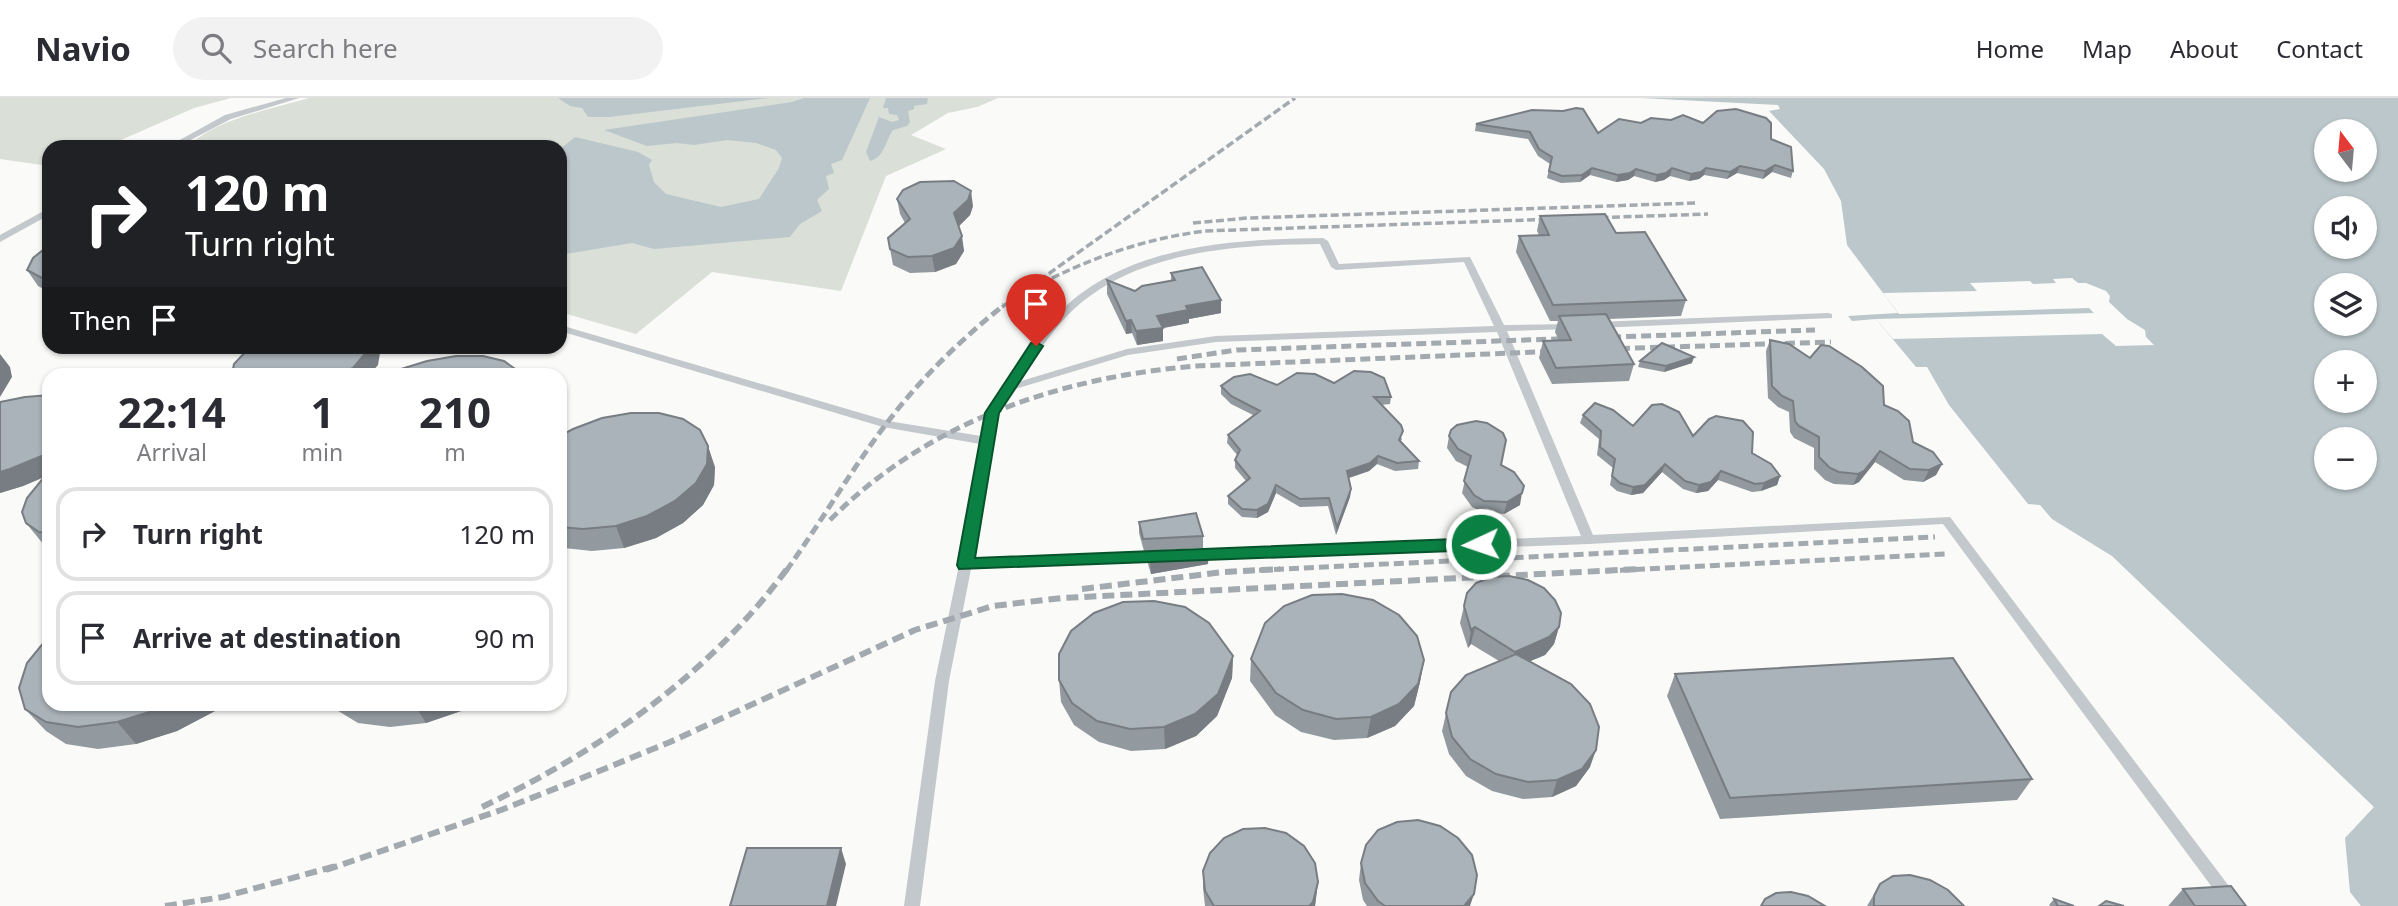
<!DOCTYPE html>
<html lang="en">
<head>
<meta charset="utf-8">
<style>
	:root { --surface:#fff; --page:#f2f2f3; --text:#2b2b33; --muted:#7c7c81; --line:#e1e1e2 }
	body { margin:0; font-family:"Noto Sans",sans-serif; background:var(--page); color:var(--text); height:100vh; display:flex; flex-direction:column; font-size:26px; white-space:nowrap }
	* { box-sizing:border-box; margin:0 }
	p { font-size:23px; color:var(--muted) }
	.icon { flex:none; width:38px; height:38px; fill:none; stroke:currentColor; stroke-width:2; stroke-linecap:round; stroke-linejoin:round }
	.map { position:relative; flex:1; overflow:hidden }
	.drawer { position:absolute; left:42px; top:270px; width:525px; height:343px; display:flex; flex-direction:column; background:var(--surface); border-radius:21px; box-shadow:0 2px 5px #0004 }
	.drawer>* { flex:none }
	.banner { position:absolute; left:42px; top:42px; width:525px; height:214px; border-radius:21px; box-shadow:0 2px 5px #0004; background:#202124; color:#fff; overflow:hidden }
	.needle { width:46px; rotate:344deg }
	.fabs { position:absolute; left:2314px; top:21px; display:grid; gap:14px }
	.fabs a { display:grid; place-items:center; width:63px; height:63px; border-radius:50%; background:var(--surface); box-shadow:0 2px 5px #0004; font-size:35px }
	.pin { position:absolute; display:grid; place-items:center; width:60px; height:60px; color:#fff; margin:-72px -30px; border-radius:50% 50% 50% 0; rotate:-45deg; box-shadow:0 0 7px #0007 }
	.pin .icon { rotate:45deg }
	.me { position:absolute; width:77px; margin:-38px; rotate:267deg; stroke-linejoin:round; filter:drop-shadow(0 0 5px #0008) }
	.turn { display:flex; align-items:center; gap:24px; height:147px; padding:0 28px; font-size:32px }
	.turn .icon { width:91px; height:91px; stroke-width:2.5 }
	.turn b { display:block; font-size:49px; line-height:60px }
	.then { display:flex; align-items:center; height:66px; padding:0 28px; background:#0003; gap:14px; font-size:26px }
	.eta { display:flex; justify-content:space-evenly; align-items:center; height:119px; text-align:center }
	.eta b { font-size:42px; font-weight:700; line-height:49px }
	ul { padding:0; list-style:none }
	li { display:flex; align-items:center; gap:21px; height:94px; margin:0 14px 10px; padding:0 14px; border:4px solid var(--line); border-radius:21px }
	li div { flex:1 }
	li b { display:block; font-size:26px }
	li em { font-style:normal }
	header { display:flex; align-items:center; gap:42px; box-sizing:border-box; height:98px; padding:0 35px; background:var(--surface); border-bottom:2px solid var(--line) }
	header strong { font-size:33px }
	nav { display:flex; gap:38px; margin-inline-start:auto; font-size:24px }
	.search { width:490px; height:63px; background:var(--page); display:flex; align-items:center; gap:18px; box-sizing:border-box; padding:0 24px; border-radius:38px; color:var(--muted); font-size:26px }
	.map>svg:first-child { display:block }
</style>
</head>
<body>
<header>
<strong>Navio</strong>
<div class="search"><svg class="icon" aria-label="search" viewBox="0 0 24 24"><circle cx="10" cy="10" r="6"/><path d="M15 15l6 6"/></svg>Search here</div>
<nav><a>Home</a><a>Map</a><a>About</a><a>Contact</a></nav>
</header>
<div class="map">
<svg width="2398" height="808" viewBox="0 0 2398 808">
	<rect width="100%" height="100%" fill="#fafaf8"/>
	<path fill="#dadfd7" d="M 0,0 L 231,0 L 194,10 L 105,49 L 49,49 L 49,68 L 0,61 Z
		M 309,0 L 998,0 L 977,9 L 948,15 L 911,37 L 946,51 L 886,78 L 841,193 L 712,174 L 636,236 L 560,214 L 560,49 L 188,49 C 215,21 272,11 309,0 Z"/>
	<path fill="#bbc7cb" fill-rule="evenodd" d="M 558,0 L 769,0 L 609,19 L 588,19 L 582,10 L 570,8 Z
		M 804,0 L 870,0 L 842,62 L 831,66 L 834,75 L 826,78 L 829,91 L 817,102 L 822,113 L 800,126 L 790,139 L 654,151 L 632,145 L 560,157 L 560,51 L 575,39 L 638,54 L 652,62 L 649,67 L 654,84 L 666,96 L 721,109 L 759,101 L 779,70 L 782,60 L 776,52 L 756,45 L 727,42 L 694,47 L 677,45 L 647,48 L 604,32 L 792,4 Z
		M 886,0 L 928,0 L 927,6 L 914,8 L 914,11 L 908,13 L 910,24 L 907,28 L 893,32 C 885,43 885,59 870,63 L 866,54 L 879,19 L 892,24 L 899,22 L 897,17 L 889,16 L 888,10 L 883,10 Z
		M 1641,0 L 2398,0 L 2398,808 L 2361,808 L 2350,794 L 2345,740 L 2374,709 L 2112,458 L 2052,421 L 2040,407 L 2028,406 L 1949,307 L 1927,269 L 1916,269 L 1876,221 L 1852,223 L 1848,218 L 1898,215 L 1847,147 L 1841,103 L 1824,71 L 1769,13 L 1780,11 L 1778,7 ZM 2326,33 L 2364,33 L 2364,72 L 2326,72 ZM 2326,110 L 2364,110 L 2364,149 L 2326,149 ZM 2326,187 L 2364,187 L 2364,226 L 2326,226 ZM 2326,264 L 2364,264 L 2364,303 L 2326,303 ZM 2326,341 L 2364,341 L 2364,380 L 2326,380 Z"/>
	<path fill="#fafaf8" d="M 2072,180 L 2078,185 L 2086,185 L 2106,193 L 2110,198 L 2109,204 L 2127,221 L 2145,232 L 2146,239 L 2154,247 L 2116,248 L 2102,236 L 1893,241 L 1876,221 L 2094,215 L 2089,210 L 1899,216 L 1883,195 L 1977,193 L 1970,185 L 2030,183 L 2033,186 L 2056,185 L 2053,181 Z"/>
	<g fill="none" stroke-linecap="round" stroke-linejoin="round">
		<path fill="#c3c8cc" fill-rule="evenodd" d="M 286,0 L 299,0 L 231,21 L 177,49 L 167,49 L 225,17 Z
			M 49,110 L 49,117 L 0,144 L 0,137 Z
			M 1323,140 L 1328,143 L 1339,166 L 1470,159 L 1504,227 L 1575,226 L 1575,230 L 1571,231 L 1507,233 L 1593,437 L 1950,419 L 2244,808 L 2226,808 L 1943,426 L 1589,446 L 1188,461 L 1187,458 L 1188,455 L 1193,454 L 1581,438 L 1497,234 L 1216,244 L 1128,257 L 1012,292 L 998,315 L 972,462 L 1164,455 L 1170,459 L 1164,463 L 971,471 L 949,583 L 920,808 L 904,808 L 935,583 L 959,467 L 980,346 L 883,329 L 560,233 L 560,227 L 888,323 L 981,338 C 983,332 984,324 986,318 C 991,301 1010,278 1020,263 C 1035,243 1050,222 1068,206 C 1136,146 1238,141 1323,140 ZM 1320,146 L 1331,169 L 1336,172 L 1464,164 L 1494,228 L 1216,238 L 1127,251 L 1018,284 C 1035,258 1052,232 1074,211 C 1139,152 1237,147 1320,146 Z
			M 1828,215 L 1832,216 L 1832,220 L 1596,230 L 1591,227 L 1596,224 Z"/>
		<path stroke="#a2aab0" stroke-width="3.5" stroke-dasharray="8 3.5" stroke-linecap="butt" d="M 1589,120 L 1708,116
			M 1193,125 L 1248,120 L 1697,105
			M 1052,180 C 1102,156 1150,140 1205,133 L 1558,121
			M 1002,209 L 1295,0"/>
		<path stroke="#a2aab0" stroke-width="5" stroke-dasharray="10 5" stroke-linecap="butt" d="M 1605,251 L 1831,244
			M 1177,261 L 1237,252 L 1815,232
			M 830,422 C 927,324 1060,279 1196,268 L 1560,253
			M 786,473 C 827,416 861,354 907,300 C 936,266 969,235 1004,207
			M 1244,473 L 1935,439
			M 1605,473 L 1947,456"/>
		<path stroke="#a2aab0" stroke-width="6" stroke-dasharray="12 6" stroke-linecap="butt" d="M 1082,491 L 1224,474 L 1280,471
			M 482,709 C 601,652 708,578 787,471
			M 326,772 L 501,712 L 582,680 L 670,644 L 915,532 L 993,508 L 1062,500 L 1640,471
			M 165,808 L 223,799 L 336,768"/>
	</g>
	<path fill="#929a9f" d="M 1641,25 L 1703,25 L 1771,41 L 1793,73 L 1791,80 L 1772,74 L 1763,81 L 1737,75 L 1727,81 L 1704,77 L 1699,81 L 1689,83 L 1670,78 L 1664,82 L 1655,84 L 1634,78 L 1628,82 L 1616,84 L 1590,77 L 1580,84 L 1561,85 L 1547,80 L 1550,66 L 1538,58 L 1528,41 L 1475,33 L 1476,26 L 1598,35 Z
		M 897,101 L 973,108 L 970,117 L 959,128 L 964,153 L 956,166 L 935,174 L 910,175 L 893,167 L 888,140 L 905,125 L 900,116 Z
		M 1540,118 L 1616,135 L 1686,202 L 1681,218 L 1609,221 L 1634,266 L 1629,283 L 1552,286 L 1539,260 L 1543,243 L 1559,243 L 1555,234 L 1558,223 L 1550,223 L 1516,154 L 1519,138 L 1539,137 L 1537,133 Z
		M 49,147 L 49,194 L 38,188 L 27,172 Z
		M 1171,175 L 1221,215 L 1189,221 L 1189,225 L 1163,230 L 1163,243 L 1137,247 L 1132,235 L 1126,236 L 1107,196 L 1107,182 L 1135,193 L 1171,183 Z
		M 1770,242 L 1810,260 L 1884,307 L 1913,344 L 1942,366 L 1936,377 L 1923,384 L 1904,382 L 1875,364 L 1859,384 L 1853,387 L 1834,386 L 1825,382 L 1814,371 L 1814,350 L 1794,340 L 1790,334 L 1789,314 L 1778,309 L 1768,300 L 1766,253 Z
		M 137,248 L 200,248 L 185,252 L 144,252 Z
		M 1640,263 L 1692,265 L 1664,274 L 1638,269 Z
		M 1334,285 L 1391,299 L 1390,306 L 1381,307 L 1402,341 L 1401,343 L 1419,363 L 1418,371 L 1395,373 L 1377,366 L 1369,373 L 1348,380 L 1351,391 L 1350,399 L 1336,437 L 1328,408 L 1300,409 L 1276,395 L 1268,414 L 1257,420 L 1242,419 L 1228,406 L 1228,398 L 1246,383 L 1235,370 L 1235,362 L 1238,358 L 1227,345 L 1228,337 L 1253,317 L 1231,306 L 1221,296 L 1221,288 Z
		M 49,297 L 49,450 L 44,447 L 26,425 L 44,379 L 23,388 L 0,395 L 0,304 Z
		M 1583,317 L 1633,328 L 1693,338 L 1752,355 L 1780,378 L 1777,387 L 1761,393 L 1752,394 L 1718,382 L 1708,393 L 1696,395 L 1683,391 L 1662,374 L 1643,395 L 1631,397 L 1617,393 L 1610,387 L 1613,370 L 1597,357 L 1599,341 L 1580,325 Z
		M 560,338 L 715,369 L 714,387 L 703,407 L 683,425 L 656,440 L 624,450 L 592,453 L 564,450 L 560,448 Z
		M 1449,338 L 1501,367 L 1520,407 L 1504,416 L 1482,414 L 1472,409 L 1462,395 L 1468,369 L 1456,363 L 1447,350 Z
		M 1139,424 L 1203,438 L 1203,450 L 1144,453 L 1139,435 Z
		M 1147,455 L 1208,466 L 1151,476 L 1148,466 Z
		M 1467,495 L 1559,529 L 1554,546 L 1545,557 L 1530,563 L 1590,669 L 1576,688 L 1552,699 L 1523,701 L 1492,693 L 1466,678 L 1449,656 L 1442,633 L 1451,594 L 1499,563 L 1471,546 L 1468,550 L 1460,525 Z
		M 1233,558 L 1232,580 L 1217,618 L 1196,638 L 1165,651 L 1131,653 L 1099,644 L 1074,627 L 1061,604 L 1059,582 Z
		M 1251,561 L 1424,562 L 1420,584 L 1414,608 L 1395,628 L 1367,640 L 1334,642 L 1301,634 L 1275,617 L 1250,583 Z
		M 1675,576 L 2032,681 L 2017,702 L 1720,721 L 1667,598 Z
		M 331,606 L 476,606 L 464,612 L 426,625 L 390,629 L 358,625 L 335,611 Z
		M 25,611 L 215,613 L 177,633 L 136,646 L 98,651 L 66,646 L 46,633 Z
		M 1361,765 L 1470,808 L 1367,808 L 1363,802 L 1359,782 Z
		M 1203,773 L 1318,784 L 1315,808 L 1205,808 L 1203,790 Z
		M 1880,786 L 1964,808 L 1867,808 Z
		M 2183,791 L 2246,808 L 2168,808 Z
		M 2054,801 L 2074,808 L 2050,808 L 2049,807 Z"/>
	<path fill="#777d82" d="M 1775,67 L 1772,74 L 1763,81 L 1765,73 Z
		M 1740,68 L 1737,75 L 1727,81 L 1730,74 Z
		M 1592,70 L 1590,77 L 1580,84 L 1582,77 Z
		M 1672,70 L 1670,78 L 1664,82 L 1655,84 L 1657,77 Z
		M 1706,70 L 1704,77 L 1699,81 L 1689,83 L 1691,76 Z
		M 1636,71 L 1634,78 L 1628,82 L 1616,84 L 1618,77 Z
		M 971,93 L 973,108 L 970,117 L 956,131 L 954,115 Z
		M 962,138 L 964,153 L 956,166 L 935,174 L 932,158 Z
		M 1221,202 L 1221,215 L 1189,221 L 1189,225 L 1163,230 L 1163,243 L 1137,247 L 1136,233 L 1157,218 L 1186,208 Z
		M 1131,222 L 1132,235 L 1126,236 L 1126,223 Z
		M 183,248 L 200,248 L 185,252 Z
		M 370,248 L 377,248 L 380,255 L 378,267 L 370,276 L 337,276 Z
		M 0,256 L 10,269 L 12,279 L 0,299 Z
		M 1694,259 L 1692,265 L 1664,274 L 1666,268 Z
		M 708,348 L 715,369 L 714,387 L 703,407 L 683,425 L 656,440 L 624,450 L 616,428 Z
		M 1880,353 L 1875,364 L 1859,384 L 1853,387 L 1858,376 Z
		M 49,355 L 49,377 L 23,388 L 0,395 L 0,374 Z
		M 1378,358 L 1377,366 L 1369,373 L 1346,381 L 1347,373 Z
		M 1665,366 L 1662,374 L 1643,395 L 1631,397 L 1633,389 Z
		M 1942,366 L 1936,377 L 1923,384 L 1929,372 Z
		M 1721,373 L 1718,382 L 1708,393 L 1696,395 L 1699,387 Z
		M 1780,378 L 1777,387 L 1761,393 L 1764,385 Z
		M 1276,387 L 1276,395 L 1268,414 L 1257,420 L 1257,412 Z
		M 1351,391 L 1350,399 L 1336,437 L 1337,429 Z
		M 1522,395 L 1520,407 L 1504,416 L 1507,404 Z
		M 1209,455 L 1208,466 L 1151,476 L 1150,464 Z
		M 1475,529 L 1471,546 L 1468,550 L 1471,532 Z
		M 1559,529 L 1554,546 L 1545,557 L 1511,571 L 1515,554 Z
		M 1233,558 L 1232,580 L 1217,618 L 1196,638 L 1165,651 L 1164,629 Z
		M 1424,562 L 1420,584 L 1414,608 L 1395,628 L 1367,640 L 1371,619 Z
		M 170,606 L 225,606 L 215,613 L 177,633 L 136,646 L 117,624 Z
		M 414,606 L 476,606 L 464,612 L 426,625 Z
		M 1596,652 L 1590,669 L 1576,688 L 1552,699 L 1557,682 Z
		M 841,750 L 846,766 L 836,808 L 827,808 Z
		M 1318,784 L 1315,808 L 1309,808 Z
		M 1474,796 L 1470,808 L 1464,808 Z"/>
	<path fill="#aab3b9" stroke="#777d82" stroke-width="2" d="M 1576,10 L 1583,11 L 1598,35 L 1619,21 L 1641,25 L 1651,20 L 1671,22 L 1683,17 L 1703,25 L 1717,13 L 1736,11 L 1766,20 L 1771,25 L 1771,41 L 1791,49 L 1793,73 L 1775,67 L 1765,73 L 1740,68 L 1730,74 L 1706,70 L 1701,74 L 1691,76 L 1672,70 L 1666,75 L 1657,77 L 1636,71 L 1630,75 L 1618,77 L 1592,70 L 1582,77 L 1562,78 L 1549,73 L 1552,59 L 1539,51 L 1530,34 L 1476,26 L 1532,12 L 1563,13 Z
		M 954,83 L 971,93 L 968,102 L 954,115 L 962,138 L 954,150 L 932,158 L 908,159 L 890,151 L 888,140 L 910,121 L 897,101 L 903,92 L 920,84 Z
		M 1605,116 L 1616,135 L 1645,134 L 1686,202 L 1553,207 L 1519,138 L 1549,137 L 1540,118 Z
		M 49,147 L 49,180 L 42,180 L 27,172 L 33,160 Z
		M 1202,169 L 1221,202 L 1186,208 L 1188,212 L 1157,218 L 1163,230 L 1136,233 L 1131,222 L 1126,223 L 1107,182 L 1135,193 L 1142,188 L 1175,182 L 1171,175 Z
		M 1606,216 L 1634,266 L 1556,270 L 1543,243 L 1571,242 L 1559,218 Z
		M 1770,242 L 1789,246 L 1810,260 L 1821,247 L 1829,248 L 1862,269 L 1883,288 L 1884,307 L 1898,313 L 1909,323 L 1913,344 L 1933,354 L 1942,366 L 1929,372 L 1910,371 L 1880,353 L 1864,373 L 1858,376 L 1839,374 L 1830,370 L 1819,359 L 1819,339 L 1799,328 L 1795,323 L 1793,303 L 1782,298 L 1772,288 Z
		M 1662,245 L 1694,259 L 1666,268 L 1640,263 Z
		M 251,248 L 370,248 L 369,251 L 353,270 L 337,276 L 232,276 L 234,266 Z
		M 456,258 L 483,258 L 504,263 L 518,273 L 520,276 L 389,276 L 398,272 L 427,263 Z
		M 1354,273 L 1371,274 L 1384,280 L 1391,299 L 1374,299 L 1401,327 L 1403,333 L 1399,342 L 1419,363 L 1397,365 L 1378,358 L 1370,365 L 1347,373 L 1351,391 L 1337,429 L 1329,400 L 1300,401 L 1276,387 L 1268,406 L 1257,412 L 1242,411 L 1228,398 L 1250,380 L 1235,362 L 1240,352 L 1228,337 L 1260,313 L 1231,298 L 1221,288 L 1234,279 L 1250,276 L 1277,287 L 1297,275 L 1315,276 L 1334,285 Z
		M 49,297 L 49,355 L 10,371 L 0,374 L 0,304 L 25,299 Z
		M 1595,305 L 1613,312 L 1633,328 L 1652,307 L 1662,306 L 1679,314 L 1693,338 L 1709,321 L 1716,318 L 1743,323 L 1753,334 L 1752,355 L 1771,366 L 1780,378 L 1764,385 L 1755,386 L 1721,373 L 1711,384 L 1699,387 L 1685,383 L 1665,366 L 1645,387 L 1633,389 L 1620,385 L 1612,378 L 1615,361 L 1600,349 L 1601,333 L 1583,317 Z
		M 631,315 L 659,315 L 683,321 L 700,332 L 708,348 L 707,366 L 696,385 L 675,403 L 647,418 L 616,428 L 583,431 L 560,429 L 560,338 L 573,331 L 602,320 Z
		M 1476,323 L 1487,325 L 1503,335 L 1506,342 L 1501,367 L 1514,374 L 1524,388 L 1522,395 L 1507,404 L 1484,403 L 1474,397 L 1464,383 L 1471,358 L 1458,351 L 1449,338 L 1451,332 L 1457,327 Z
		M 49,373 L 49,435 L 39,434 L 26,425 L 22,414 L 27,400 Z
		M 1196,415 L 1203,438 L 1143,441 L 1139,424 Z
		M 1208,452 L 1209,455 L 1150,464 L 1147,455 Z
		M 1509,478 L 1528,482 L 1544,490 L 1555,502 L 1561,515 L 1559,529 L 1549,539 L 1515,554 L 1475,529 L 1471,532 L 1464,508 L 1467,495 L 1476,485 L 1491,479 Z
		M 1342,496 L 1373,502 L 1399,517 L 1417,538 L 1424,562 L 1418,586 L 1399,606 L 1371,619 L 1336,621 L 1303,612 L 1276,595 L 1251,561 L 1265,525 L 1284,508 L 1312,497 Z
		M 1154,503 L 1185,509 L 1209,525 L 1233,558 L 1218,596 L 1195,616 L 1164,629 L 1130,631 L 1097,623 L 1072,605 L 1059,582 L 1059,556 L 1071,533 L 1094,515 L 1123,504 Z
		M 49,538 L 49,606 L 170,606 L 159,611 L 117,624 L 78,629 L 46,624 L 25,611 L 19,590 L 27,565 Z
		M 1516,556 L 1571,586 L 1590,606 L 1599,629 L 1596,652 L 1582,671 L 1557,682 L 1528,684 L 1496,676 L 1470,661 L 1452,639 L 1446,615 L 1451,594 L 1466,577 Z
		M 1953,560 L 2032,681 L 1730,700 L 1675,576 Z
		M 362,606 L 390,606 L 375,607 Z
		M 1418,722 L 1440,728 L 1458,740 L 1472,757 L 1477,777 L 1474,796 L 1464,808 L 1385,808 L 1378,803 L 1365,785 L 1361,765 L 1366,747 L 1378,732 L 1397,724 Z
		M 1265,730 L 1286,735 L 1304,748 L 1315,765 L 1318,784 L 1313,804 L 1309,808 L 1214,808 L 1205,793 L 1203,773 L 1210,755 L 1224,740 L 1243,731 Z
		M 747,750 L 841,750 L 827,808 L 730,808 Z
		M 1910,777 L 1930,782 L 1948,792 L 1964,808 L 1874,808 L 1874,798 L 1880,786 L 1893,778 Z
		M 2231,788 L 2246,808 L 2195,808 L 2183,791 Z
		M 1791,794 L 1808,798 L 1825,808 L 1761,808 L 1765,801 L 1776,795 Z
		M 2054,801 L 2074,808 L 2058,808 Z
		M 2106,803 L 2124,808 L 2099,808 Z"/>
	<path fill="#0b8043" stroke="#07532c" stroke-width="2" d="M 1036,244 L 1043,248 L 999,315 L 975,460 L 1481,440 L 1489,446 L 1481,452 L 959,471 L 957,467 L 985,315 L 1031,245 Z"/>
</svg>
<div class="fabs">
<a><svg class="needle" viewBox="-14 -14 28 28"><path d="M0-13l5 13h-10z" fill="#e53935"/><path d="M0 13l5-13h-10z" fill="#7c7c81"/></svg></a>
<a><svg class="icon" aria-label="sound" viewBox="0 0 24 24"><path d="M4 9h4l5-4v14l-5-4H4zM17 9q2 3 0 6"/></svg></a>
<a><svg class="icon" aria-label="layers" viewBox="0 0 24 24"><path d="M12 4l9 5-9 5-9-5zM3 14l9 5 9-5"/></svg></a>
<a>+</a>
<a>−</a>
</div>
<div class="pin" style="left:1036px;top:248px;background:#d93025"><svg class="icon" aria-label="arrive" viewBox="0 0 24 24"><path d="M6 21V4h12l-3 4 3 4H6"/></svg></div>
<svg class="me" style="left:1481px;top:446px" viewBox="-20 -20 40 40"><circle r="17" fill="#0b8043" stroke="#fff" stroke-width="3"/><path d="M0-11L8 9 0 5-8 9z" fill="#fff"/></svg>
<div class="banner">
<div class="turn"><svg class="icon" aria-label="right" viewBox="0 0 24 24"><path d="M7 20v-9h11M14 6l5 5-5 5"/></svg><div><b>120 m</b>Turn right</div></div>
<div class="then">Then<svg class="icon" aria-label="arrive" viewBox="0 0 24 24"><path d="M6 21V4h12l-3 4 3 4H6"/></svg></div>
</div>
<section class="drawer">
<div class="eta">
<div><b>22:14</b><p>Arrival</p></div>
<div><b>1</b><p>min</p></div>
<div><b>210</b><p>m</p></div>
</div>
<ul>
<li><svg class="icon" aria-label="right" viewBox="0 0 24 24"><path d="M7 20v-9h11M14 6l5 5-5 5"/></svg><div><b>Turn right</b></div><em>120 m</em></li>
<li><svg class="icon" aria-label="arrive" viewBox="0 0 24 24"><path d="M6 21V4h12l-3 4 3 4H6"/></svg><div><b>Arrive at destination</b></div><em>90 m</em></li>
</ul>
</section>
</div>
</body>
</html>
